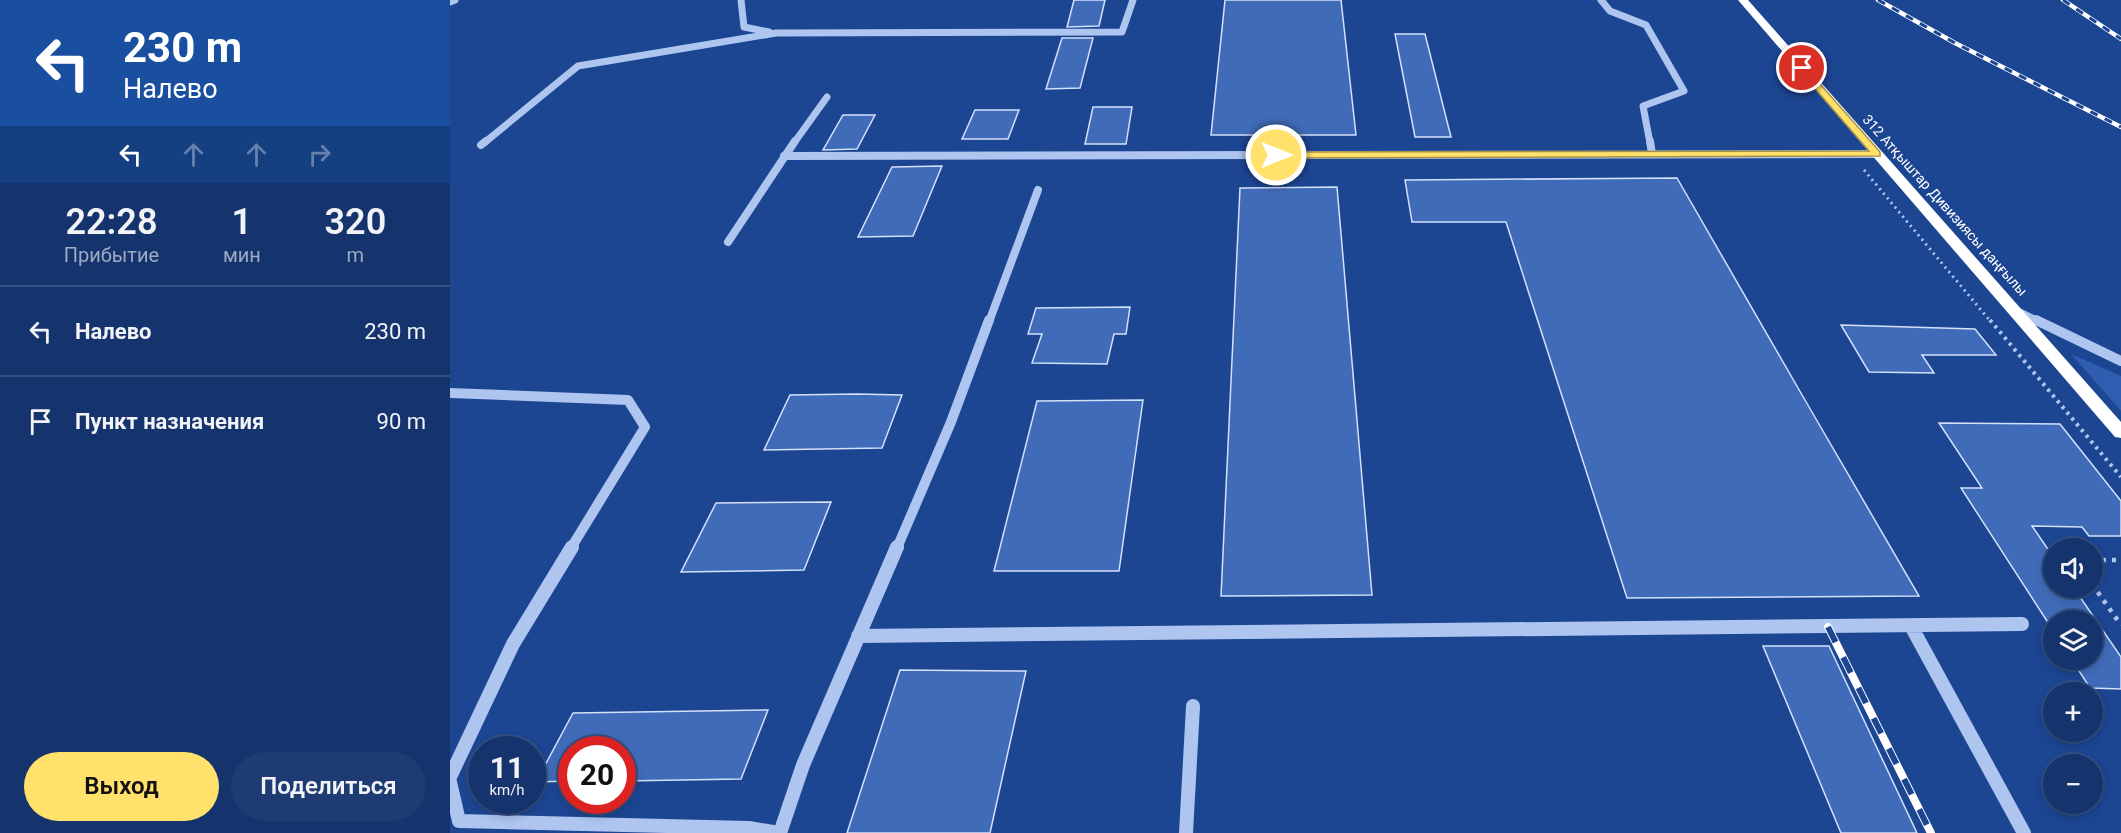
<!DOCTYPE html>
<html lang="ru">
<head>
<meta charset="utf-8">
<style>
	:root { --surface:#15346e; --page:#1e3c73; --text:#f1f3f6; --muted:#9daac2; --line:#344f81; --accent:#ffe16b }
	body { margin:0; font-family:Roboto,sans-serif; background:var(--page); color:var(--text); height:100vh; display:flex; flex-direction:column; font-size:22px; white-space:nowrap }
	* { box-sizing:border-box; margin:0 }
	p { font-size:20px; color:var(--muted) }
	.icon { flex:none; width:33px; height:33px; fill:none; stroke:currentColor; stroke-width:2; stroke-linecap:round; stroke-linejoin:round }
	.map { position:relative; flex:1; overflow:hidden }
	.drawer { display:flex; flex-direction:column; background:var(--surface); width:450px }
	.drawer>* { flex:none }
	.guide { background:#1a4fa0; color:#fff; overflow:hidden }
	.controls { position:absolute; left:1593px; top:538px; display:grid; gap:12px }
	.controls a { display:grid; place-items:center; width:60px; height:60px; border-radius:50%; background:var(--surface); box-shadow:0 3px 9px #0003,0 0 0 2px var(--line); font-size:30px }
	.speed { position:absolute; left:18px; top:736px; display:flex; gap:12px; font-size:30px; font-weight:700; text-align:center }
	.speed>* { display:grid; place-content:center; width:78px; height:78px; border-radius:50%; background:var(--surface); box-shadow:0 3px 9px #0003,0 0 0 2px var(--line); line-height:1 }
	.speed small { font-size:15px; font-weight:400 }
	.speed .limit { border:9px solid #d22; background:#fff; color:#111 }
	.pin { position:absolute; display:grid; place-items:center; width:51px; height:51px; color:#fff; margin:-26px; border:3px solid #fff; border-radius:50%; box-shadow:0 2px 6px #0007 }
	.me { position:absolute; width:66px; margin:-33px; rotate:90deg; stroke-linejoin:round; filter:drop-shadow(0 0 4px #0008) }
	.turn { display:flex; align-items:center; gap:21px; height:126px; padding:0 24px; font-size:27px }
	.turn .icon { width:78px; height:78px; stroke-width:2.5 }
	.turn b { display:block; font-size:42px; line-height:51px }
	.lanes { display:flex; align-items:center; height:57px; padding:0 24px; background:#0003; justify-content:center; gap:30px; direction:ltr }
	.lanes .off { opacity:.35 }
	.eta { display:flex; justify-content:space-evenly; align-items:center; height:102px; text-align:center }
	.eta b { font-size:36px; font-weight:600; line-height:42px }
	.cta { display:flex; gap:12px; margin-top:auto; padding:12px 24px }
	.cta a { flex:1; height:69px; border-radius:36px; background:var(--accent); color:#111; font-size:24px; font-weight:600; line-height:69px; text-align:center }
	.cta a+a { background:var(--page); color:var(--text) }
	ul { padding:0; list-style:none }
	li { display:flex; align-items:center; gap:18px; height:90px; padding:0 24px; border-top:2px solid var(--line) }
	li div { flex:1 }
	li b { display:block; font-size:22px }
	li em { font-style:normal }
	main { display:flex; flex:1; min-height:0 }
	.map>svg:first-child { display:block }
</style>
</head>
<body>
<main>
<section class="drawer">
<div class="guide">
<div class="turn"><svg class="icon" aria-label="left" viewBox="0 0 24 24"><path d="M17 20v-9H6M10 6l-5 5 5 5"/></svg><div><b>230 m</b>Налево</div></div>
<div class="lanes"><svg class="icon" aria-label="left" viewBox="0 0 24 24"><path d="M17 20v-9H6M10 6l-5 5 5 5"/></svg><svg class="icon off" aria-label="ahead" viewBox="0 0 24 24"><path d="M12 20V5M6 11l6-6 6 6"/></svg><svg class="icon off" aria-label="ahead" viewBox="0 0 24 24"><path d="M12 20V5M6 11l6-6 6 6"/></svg><svg class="icon off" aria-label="right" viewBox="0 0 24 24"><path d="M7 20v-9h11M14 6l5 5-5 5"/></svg></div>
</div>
<div class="eta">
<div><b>22:28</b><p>Прибытие</p></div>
<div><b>1</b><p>мин</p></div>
<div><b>320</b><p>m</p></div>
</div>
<ul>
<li><svg class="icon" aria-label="left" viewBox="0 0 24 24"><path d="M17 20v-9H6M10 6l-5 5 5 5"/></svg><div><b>Налево</b></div><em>230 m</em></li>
<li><svg class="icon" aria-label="arrive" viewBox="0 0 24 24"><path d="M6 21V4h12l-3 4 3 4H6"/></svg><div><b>Пункт назначения</b></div><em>90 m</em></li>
</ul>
<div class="cta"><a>Выход</a><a>Поделиться</a></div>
</section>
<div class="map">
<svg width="1671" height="833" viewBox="0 0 1671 833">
	<rect width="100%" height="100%" fill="#1c4592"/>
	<path fill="#2f5db0" d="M 1621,354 L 1671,376 L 1671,411 Z"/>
	<path fill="#406bb8" stroke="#d3e1fa" stroke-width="1.5" d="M 624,0 L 655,0 L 649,26 L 617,27 Z
		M 775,0 L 891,0 L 906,135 L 761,135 Z
		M 945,34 L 975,34 L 1001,137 L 965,137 Z
		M 612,38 L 643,38 L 630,88 L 596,89 Z
		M 643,107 L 682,107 L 676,144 L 635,144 Z
		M 525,110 L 569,110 L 558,139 L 512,139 Z
		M 393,115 L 425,115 L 407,149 L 373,150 Z
		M 492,166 L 463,236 L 408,237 L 442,167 Z
		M 1227,178 L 1359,407 L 1469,596 L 1177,598 L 1056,222 L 962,222 L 955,180 Z
		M 887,187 L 922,595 L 771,596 L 790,188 Z
		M 680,307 L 676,334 L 664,334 L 657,364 L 582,363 L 592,334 L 578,334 L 586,308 Z
		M 1391,325 L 1525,329 L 1546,355 L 1472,355 L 1484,373 L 1419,372 Z
		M 407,394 L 452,395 L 432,448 L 314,450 L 340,395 Z
		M 693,400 L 669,571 L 544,571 L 587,401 Z
		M 1489,423 L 1610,424 L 1671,501 L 1671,536 L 1639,536 L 1632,527 L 1582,526 L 1604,558 L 1604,588 L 1624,588 L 1671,657 L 1671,689 L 1640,688 L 1622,660 L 1642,660 L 1642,621 L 1597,621 L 1511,488 L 1532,488 Z
		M 381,502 L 354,570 L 231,572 L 266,503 Z
		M 1313,646 L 1379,646 L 1467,833 L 1391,833 Z
		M 450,670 L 576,671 L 540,833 L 397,833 Z
		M 318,710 L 291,779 L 172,781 L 172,750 L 122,750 L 122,781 L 86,782 L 123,713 Z"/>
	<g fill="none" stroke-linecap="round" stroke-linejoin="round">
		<path stroke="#adc5ef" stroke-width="3" stroke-dasharray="2 4" stroke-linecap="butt" d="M 1414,170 L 1541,322"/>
		<path stroke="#adc5ef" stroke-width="4" stroke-dasharray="3 4.5" stroke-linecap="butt" d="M 1540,320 L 1671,477"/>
		<path stroke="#adc5ef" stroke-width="4.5" stroke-dasharray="4 6" stroke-linecap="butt" d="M 1642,560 L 1671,560
			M 1642,584 L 1671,625"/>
		<path stroke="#adc5ef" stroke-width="7" d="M 291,0 L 294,27 L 319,32
			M 1151,0 L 1160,11 L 1196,25 L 1234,91 L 1193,106 L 1200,143
			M 0,2 L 5,0
			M 34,143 L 128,66 L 326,33 L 672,32 L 683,0
			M 344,143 L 377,97"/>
		<path stroke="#adc5ef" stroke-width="8" d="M 1200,141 L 1202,154
			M 31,145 L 36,141
			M 334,156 L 1426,154
			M 278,242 L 345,141
			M 1567,311 L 1589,322
			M 539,322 L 588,190"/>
		<path stroke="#adc5ef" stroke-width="10" d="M 1586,320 L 1671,361
			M 0,393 L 178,400 L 195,427 L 121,548
			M 447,548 L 501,422 L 539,320"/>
		<path stroke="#adc5ef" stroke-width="14" d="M 1461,626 L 1574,833
			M 408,636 L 1572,624
			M 0,777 L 63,644 L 122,547
			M 0,782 L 9,821 L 299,828 L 329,833
			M 330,833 L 353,765 L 447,547
			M 736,833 L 743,706"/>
		<path fill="#fff" fill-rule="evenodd" d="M 1288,0 L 1298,0 L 1671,422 L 1671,438 L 1665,437 Z"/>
		<defs>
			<path id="rail-far1" d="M 1428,0 L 1505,43 L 1671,127
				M 1613,0 L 1671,39"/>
			<path id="rail" d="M 1378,627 L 1481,833"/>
		</defs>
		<use href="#rail-far1" stroke="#fff" stroke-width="4.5"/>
		<use href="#rail" stroke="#fff" stroke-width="8"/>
		<use href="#rail-far1" stroke="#1c4592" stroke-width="3" stroke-dasharray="8" stroke-linecap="butt"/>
		<use href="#rail" stroke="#1c4592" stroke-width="6" stroke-dasharray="17" stroke-linecap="butt"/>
	</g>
	<path fill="#ffe16b" stroke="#a69246" stroke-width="1.5" d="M 1349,67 L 1355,67 L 1430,152 L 1430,156 L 826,158 L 822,155 L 826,152 L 1419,151 L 1349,70 Z"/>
	<g text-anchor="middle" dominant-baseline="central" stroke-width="4.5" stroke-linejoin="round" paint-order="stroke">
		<g font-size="14" fill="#fff" stroke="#1c4592">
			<text transform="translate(1495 205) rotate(48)">312 Атқыштар Дивизиясы даңғылы</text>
		</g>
	</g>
</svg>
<div class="controls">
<a><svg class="icon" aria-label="sound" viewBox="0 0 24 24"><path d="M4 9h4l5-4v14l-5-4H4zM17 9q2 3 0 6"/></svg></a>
<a><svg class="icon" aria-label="layers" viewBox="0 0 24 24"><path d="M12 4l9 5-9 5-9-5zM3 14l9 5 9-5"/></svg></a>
<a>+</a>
<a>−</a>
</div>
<div class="speed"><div>11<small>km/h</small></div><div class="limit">20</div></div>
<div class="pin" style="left:1352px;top:68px;background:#d93025"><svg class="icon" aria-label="arrive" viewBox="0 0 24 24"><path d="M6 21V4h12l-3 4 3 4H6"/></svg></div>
<svg class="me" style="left:826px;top:155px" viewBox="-20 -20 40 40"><circle r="17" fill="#ffe16b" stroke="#fff" stroke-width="3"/><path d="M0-11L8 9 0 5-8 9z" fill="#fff"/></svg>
</div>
</main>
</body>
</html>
